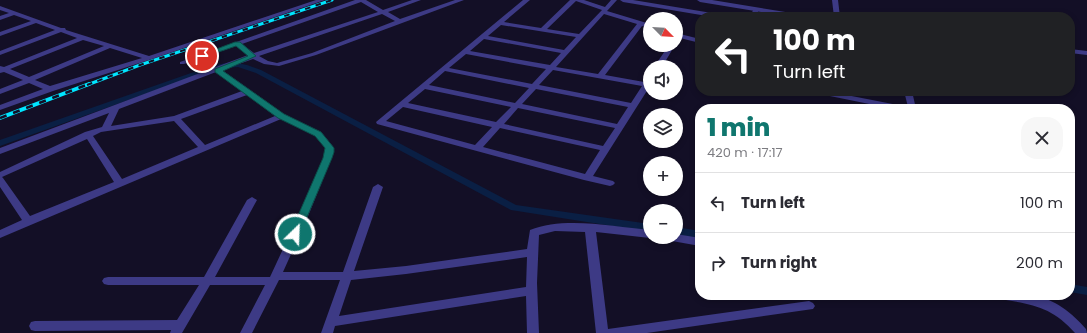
<!DOCTYPE html>
<html lang="en">
<head>
<meta charset="utf-8">
<style>
	:root { --surface:#fff; --page:#f7f7f7; --text:#2b2b33; --muted:#7c7c81; --line:#e1e1e2; --accent:#0f766e }
	body { margin:0; font-family:Poppins,sans-serif; background:var(--page); color:var(--text); height:100vh; display:flex; flex-direction:column; font-size:15px; white-space:nowrap }
	* { box-sizing:border-box; margin:0 }
	p { font-size:13px; color:var(--muted) }
	.icon { flex:none; width:22px; height:22px; fill:none; stroke:currentColor; stroke-width:2; stroke-linecap:round; stroke-linejoin:round }
	.map { position:relative; flex:1; overflow:hidden }
	.sheet { position:absolute; left:695px; top:104px; width:380px; height:196px; display:flex; flex-direction:column; background:var(--surface); border-radius:16px; box-shadow:0 2px 6px #0003 }
	.sheet>* { flex:none }
	.hud { position:absolute; left:695px; top:12px; width:380px; height:84px; border-radius:16px; box-shadow:0 2px 6px #0003; background:#202124; color:#fff; overflow:hidden }
	.needle { width:26px; rotate:114deg }
	.fabs { position:absolute; left:643px; top:12px; display:grid; gap:8px }
	.fabs a { display:grid; place-items:center; width:40px; height:40px; border-radius:50%; background:var(--surface); box-shadow:0 2px 6px #0003; font-size:20px }
	.pin { position:absolute; display:grid; place-items:center; width:34px; height:34px; color:#fff; margin:-17px; border:2px solid #fff; border-radius:50%; box-shadow:0 1px 4px #0007 }
	.me { position:absolute; width:44px; margin:-22px; rotate:24deg; stroke-linejoin:round; filter:drop-shadow(0 0 3px #0008) }
	.turn { display:flex; align-items:center; gap:14px; height:84px; padding:0 12px; font-size:18px }
	.turn .icon { width:52px; height:52px; stroke-width:2.5 }
	.turn b { display:block; font-size:28px; line-height:34px }
	.round { display:grid; place-items:center; flex:none; width:42px; height:42px; border-radius:16px; background:var(--page) }
	.headline { display:flex; align-items:center; justify-content:space-between; height:68px; padding:0 12px }
	h1 { font-size:24px; font-weight:800; line-height:30px; color:var(--accent) }
	ul { padding:0; list-style:none }
	li { display:flex; align-items:center; gap:12px; height:60px; padding:0 12px; border-top:1px solid var(--line) }
	li div { flex:1 }
	li b { display:block; font-size:15px }
	li em { font-style:normal }
	.map>svg:first-child { display:block }
</style>
</head>
<body>
<div class="map">
<svg width="1087" height="333" viewBox="0 0 1087 333">
	<rect width="100%" height="100%" fill="#130f26"/>
	<g fill="none" stroke-linecap="round" stroke-linejoin="round">
		<path fill="#0a1f44" fill-rule="evenodd" d="M 231,62 L 247,65 L 261,70 L 516,205 L 650,224 L 650,232 L 511,210 L 256,73 L 238,67 L 215,69 L 0,146 L 0,140 L 211,66 Z
			M 676,227 L 700,231 L 700,239 L 676,235 Z
			M 1070,284 L 1087,287 L 1087,295 L 1070,292 Z"/>
		<path fill="#3d3a85" fill-rule="evenodd" d="M 316,0 L 325,0 L 152,59 L 53,91 L 0,110 L 0,105 L 43,89 L 29,83 L 0,94 L 0,89 L 23,80 L 4,72 L 0,73 L 0,66 L 4,67 L 77,38 L 61,32 L 0,55 L 0,51 L 55,30 L 36,23 L 0,36 L 0,32 L 31,21 L 14,15 L 0,20 L 0,16 L 9,13 L 0,10 L 0,6 L 61,28 L 65,28 L 66,30 L 149,56 ZM 83,40 L 104,46 L 29,77 L 10,69 ZM 110,48 L 142,58 L 50,86 L 35,80 Z
			M 355,0 L 366,0 L 383,10 L 412,0 L 421,0 L 388,12 L 400,19 L 455,0 L 464,0 L 316,55 L 279,66 L 264,64 L 253,59 L 222,70 L 284,114 L 321,132 L 334,148 L 334,152 L 306,221 L 283,272 L 343,272 L 373,187 L 378,184 L 383,187 L 354,271 L 406,266 L 527,249 L 530,230 C 565,216 614,227 650,230 L 650,237 L 652,237 L 650,238 L 596,232 L 608,329 L 809,301 L 813,303 L 815,306 L 813,309 L 647,333 L 596,333 L 585,232 L 555,231 L 539,235 L 537,283 L 539,333 L 527,333 L 526,296 L 335,326 L 333,333 L 321,333 L 340,280 L 279,280 L 252,333 L 240,333 L 265,285 L 210,285 L 182,333 L 170,333 L 171,330 L 35,331 L 31,330 L 29,326 L 31,322 L 35,321 L 177,320 L 199,285 L 108,285 L 104,284 L 102,281 L 104,278 L 108,277 L 204,277 L 247,200 L 252,197 L 257,200 L 215,277 L 270,277 L 296,221 L 326,152 L 326,148 L 315,136 L 281,119 L 0,238 L 0,230 L 22,220 L 0,187 L 0,172 L 85,132 L 102,127 L 109,113 L 0,154 L 0,148 L 248,55 L 236,46 L 184,64 L 180,64 L 180,62 ZM 361,2 L 378,12 L 254,53 L 242,44 ZM 382,14 L 395,21 L 312,53 L 277,63 L 268,61 L 259,56 ZM 216,72 L 242,91 L 174,116 L 111,126 L 119,109 ZM 247,95 L 275,116 L 205,145 L 181,119 ZM 174,121 L 198,147 L 122,179 L 93,136 L 101,132 ZM 87,139 L 114,182 L 30,216 L 3,178 L 2,177 ZM 527,257 L 526,287 L 339,316 L 351,280 L 406,274 Z
			M 523,0 L 530,0 L 504,22 L 541,28 L 570,0 L 584,0 L 605,7 L 611,0 L 617,0 L 607,11 L 650,24 L 650,28 L 642,26 L 605,75 L 644,82 L 646,79 L 650,79 L 650,86 L 593,176 L 613,181 L 615,183 L 613,185 L 610,186 L 584,180 L 377,124 L 376,122 ZM 576,1 L 602,10 L 579,34 L 547,29 ZM 604,14 L 637,24 L 598,74 L 556,67 ZM 501,25 L 576,37 L 564,50 L 488,36 ZM 484,39 L 561,53 L 550,65 L 470,51 ZM 466,54 L 546,69 L 532,84 L 449,68 ZM 553,70 L 642,86 L 631,103 L 539,85 ZM 445,71 L 529,88 L 515,103 L 429,85 ZM 425,89 L 511,107 L 496,122 L 408,103 ZM 536,89 L 628,107 L 617,124 L 522,104 ZM 403,107 L 492,127 L 475,145 L 386,121 ZM 518,108 L 615,128 L 603,146 L 504,124 ZM 500,128 L 600,150 L 585,174 L 483,147 Z
			M 620,0 L 633,0 L 718,14 L 721,16 L 713,17 L 623,2 Z
			M 832,0 L 838,0 L 840,17 L 834,17 Z
			M 754,8 L 759,9 L 756,17 L 750,17 Z
			M 676,33 L 700,39 L 700,43 L 676,37 Z
			M 669,45 L 675,45 L 662,67 L 654,67 Z
			M 811,91 L 826,91 L 908,107 L 904,91 L 912,91 L 916,109 L 894,109 L 815,93 Z
			M 676,234 L 700,238 L 700,246 L 672,241 L 668,240 L 667,237 L 676,237 Z
			M 1000,295 C 1010,295 1022,294 1032,295 C 1055,299 1072,313 1086,329 L 1087,333 L 1075,333 C 1054,309 1036,305 1006,300 L 1002,298 Z"/>
		<path fill="#3d3a85" fill-rule="evenodd" d="M 697,0 L 712,0 L 804,15 L 807,17 L 792,17 L 700,2 Z
			M 1070,49 L 1087,51 L 1087,55 L 1070,53 Z"/>
		<defs>
			<path id="rail-far1" d="M 87,85 L 140,65 L 332,0"/>
			<path id="rail" d="M 0,118 L 89,84"/>
		</defs>
		<use href="#rail-far1" stroke="#00e5ff" stroke-width="3"/>
		<use href="#rail" stroke="#00e5ff" stroke-width="4"/>
		<use href="#rail-far1" stroke="#130f26" stroke-width="2" stroke-dasharray="5.5" stroke-linecap="butt"/>
		<use href="#rail" stroke="#130f26" stroke-width="2.5" stroke-dasharray="7" stroke-linecap="butt"/>
	</g>
	<path fill="#0f766e" stroke="#0a4d48" d="M 235,42 L 240,42 L 256,56 L 223,71 L 284,114 L 321,132 L 334,148 L 334,152 L 332,158 L 299,236 L 292,236 L 290,234 L 323,158 L 325,148 L 315,136 L 278,118 L 215,72 L 215,69 L 248,56 L 236,46 L 204,57 L 198,56 Z"/>
</svg>
<div class="fabs">
<a><svg class="needle" viewBox="-14 -14 28 28"><path d="M0-13l5 13h-10z" fill="#e53935"/><path d="M0 13l5-13h-10z" fill="#7c7c81"/></svg></a>
<a><svg class="icon" aria-label="sound" viewBox="0 0 24 24"><path d="M4 9h4l5-4v14l-5-4H4zM17 9q2 3 0 6"/></svg></a>
<a><svg class="icon" aria-label="layers" viewBox="0 0 24 24"><path d="M12 4l9 5-9 5-9-5zM3 14l9 5 9-5"/></svg></a>
<a>+</a>
<a>−</a>
</div>
<div class="pin" style="left:202px;top:56px;background:#d93025"><svg class="icon" aria-label="arrive" viewBox="0 0 24 24"><path d="M6 21V4h12l-3 4 3 4H6"/></svg></div>
<svg class="me" style="left:295px;top:234px" viewBox="-20 -20 40 40"><circle r="17" fill="#0f766e" stroke="#fff" stroke-width="3"/><path d="M0-11L8 9 0 5-8 9z" fill="#fff"/></svg>
<div class="hud">
<div class="turn"><svg class="icon" aria-label="left" viewBox="0 0 24 24"><path d="M17 20v-9H6M10 6l-5 5 5 5"/></svg><div><b>100 m</b>Turn left</div></div>
</div>
<section class="sheet">
<div class="headline"><div><h1>1 min</h1><p>420 m · 17:17</p></div><a class="round"><svg class="icon" aria-label="close" viewBox="0 0 24 24"><path d="M6 6l12 12M18 6L6 18"/></svg></a></div>
<ul>
<li><svg class="icon" aria-label="left" viewBox="0 0 24 24"><path d="M17 20v-9H6M10 6l-5 5 5 5"/></svg><div><b>Turn left</b></div><em>100 m</em></li>
<li><svg class="icon" aria-label="right" viewBox="0 0 24 24"><path d="M7 20v-9h11M14 6l5 5-5 5"/></svg><div><b>Turn right</b></div><em>200 m</em></li>
</ul>
</section>
</div>
</body>
</html>
